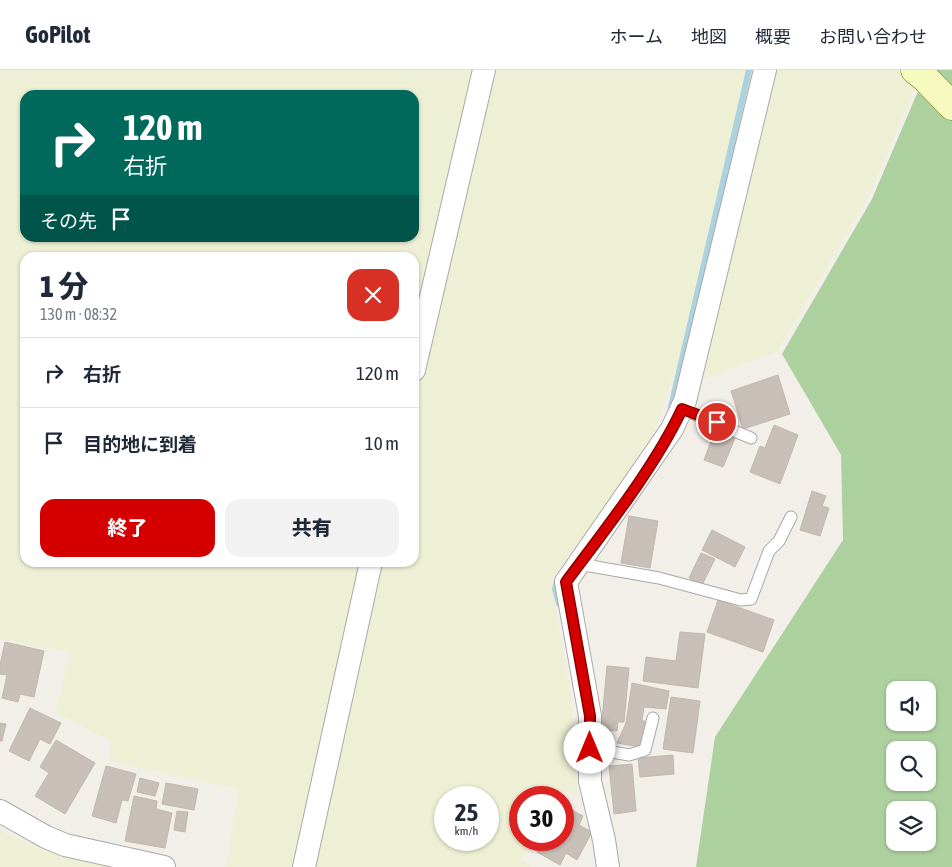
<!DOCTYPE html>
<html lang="ja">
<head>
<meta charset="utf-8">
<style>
	:root { --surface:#fff; --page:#f2f2f3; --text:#1f2937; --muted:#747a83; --line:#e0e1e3; --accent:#d40000 }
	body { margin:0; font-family:"Asap Condensed","Noto Sans JP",sans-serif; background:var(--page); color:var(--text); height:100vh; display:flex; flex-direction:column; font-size:19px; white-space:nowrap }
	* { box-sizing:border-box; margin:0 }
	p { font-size:16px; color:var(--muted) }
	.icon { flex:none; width:28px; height:28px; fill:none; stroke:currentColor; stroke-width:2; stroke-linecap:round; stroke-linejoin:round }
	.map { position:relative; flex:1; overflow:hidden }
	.details { position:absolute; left:20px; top:182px; width:399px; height:315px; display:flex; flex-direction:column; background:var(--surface); border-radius:15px; box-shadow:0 1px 4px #0004 }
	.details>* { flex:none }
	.top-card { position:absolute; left:20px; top:20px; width:399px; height:152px; border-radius:15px; box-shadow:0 1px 4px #0004; background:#00695c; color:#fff; overflow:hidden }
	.controls { position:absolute; left:886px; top:611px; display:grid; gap:10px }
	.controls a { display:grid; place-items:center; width:50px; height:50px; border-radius:10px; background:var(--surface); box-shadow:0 1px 4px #0004; font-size:25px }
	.speed { position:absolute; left:434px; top:716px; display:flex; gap:10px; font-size:25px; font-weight:700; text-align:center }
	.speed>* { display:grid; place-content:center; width:65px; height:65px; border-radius:50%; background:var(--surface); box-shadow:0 1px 4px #0004; line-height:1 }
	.speed small { font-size:12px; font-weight:400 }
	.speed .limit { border:8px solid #d22; background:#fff; color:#111 }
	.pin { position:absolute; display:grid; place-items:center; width:42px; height:42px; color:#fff; margin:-21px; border:2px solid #fff; border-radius:50%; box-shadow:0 1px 5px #0007 }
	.me { position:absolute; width:55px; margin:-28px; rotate:0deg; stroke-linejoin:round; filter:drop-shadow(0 0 4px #0008) }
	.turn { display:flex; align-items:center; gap:18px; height:105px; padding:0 20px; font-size:22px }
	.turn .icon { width:65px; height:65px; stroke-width:2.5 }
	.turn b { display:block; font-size:35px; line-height:42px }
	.then { display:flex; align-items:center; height:48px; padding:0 20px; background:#0003; gap:10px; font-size:19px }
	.round { display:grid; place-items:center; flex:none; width:52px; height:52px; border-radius:15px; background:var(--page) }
	.headline { display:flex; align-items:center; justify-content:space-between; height:85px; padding:0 20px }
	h1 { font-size:30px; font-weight:800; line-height:38px }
	.cta { display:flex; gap:10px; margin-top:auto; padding:10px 20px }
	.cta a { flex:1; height:58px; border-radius:15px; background:var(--accent); color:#fff; font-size:20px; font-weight:800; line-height:58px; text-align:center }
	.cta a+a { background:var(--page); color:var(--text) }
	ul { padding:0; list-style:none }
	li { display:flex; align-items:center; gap:15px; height:70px; padding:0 20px; border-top:1px solid var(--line) }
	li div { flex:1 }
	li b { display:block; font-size:19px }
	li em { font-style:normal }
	header { display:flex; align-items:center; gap:30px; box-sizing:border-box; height:70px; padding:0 25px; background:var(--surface); border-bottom:1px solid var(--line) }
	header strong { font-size:24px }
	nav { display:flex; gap:28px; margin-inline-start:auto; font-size:18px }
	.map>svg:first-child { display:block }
</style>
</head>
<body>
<header>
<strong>GoPilot</strong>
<nav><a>ホーム</a><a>地図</a><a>概要</a><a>お問い合わせ</a></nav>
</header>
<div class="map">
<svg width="952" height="797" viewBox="0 0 952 797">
	<rect width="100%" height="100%" fill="#f2efe9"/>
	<path fill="#eef0d5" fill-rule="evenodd" d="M 0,0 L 923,0 L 868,128 L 777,282 L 703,309 L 672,308 L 652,371 L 551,510 L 572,635 L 578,726 L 559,720 L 555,727 L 520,728 L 520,770 L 532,770 L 521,790 L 532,797 L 226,797 L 239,719 L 109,691 L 111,671 L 56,643 L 70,582 L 0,569 ZM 25,25 L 414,25 L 414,168 L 25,168 ZM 25,188 L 414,188 L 414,492 L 25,492 ZM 445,728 L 488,728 L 488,770 L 445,770 Z
		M 0,761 L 69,788 L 112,797 L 0,797 Z"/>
	<path fill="#add19e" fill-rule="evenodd" d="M 927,0 L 952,0 L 952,797 L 696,797 L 715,667 L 843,470 L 841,385 L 782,284 L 872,129 ZM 895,620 L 928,620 L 928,652 L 895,652 ZM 895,680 L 928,680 L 928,712 L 895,712 ZM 895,740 L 928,740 L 928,772 L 895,772 Z"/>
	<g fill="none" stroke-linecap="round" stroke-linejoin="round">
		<path stroke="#aad3df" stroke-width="6" d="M 671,337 L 749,0
			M 557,510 L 555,519 L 559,534"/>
	</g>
	<path fill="#c7bfb8" stroke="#c4b6ab" d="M 778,305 L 790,344 L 743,359 L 731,321 Z
		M 774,355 L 798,365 L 780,414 L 750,402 L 760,376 L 765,378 Z
		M 715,360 L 735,368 L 723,397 L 704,390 Z
		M 812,421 L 826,426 L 822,436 L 829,438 L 820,466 L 800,460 Z
		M 629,446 L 658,451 L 650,498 L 621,493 Z
		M 712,460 L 745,477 L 735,497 L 702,480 Z
		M 701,483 L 715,489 L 702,515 L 689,508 Z
		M 718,530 L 774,550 L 763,582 L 707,562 Z
		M 680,562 L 705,564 L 698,618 L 643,611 L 646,587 L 676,591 Z
		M 5,572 L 44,581 L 34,627 L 20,624 L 18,632 L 2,628 L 7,605 L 0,604 L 0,595 Z
		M 607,596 L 629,598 L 624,652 L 618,652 L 617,661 L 601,660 Z
		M 632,613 L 669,621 L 666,639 L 644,637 L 642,650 L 646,652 L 640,677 L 617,673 L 626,653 Z
		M 671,627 L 700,631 L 693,683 L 663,679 Z
		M 30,638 L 61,653 L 50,674 L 40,669 L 29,691 L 9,681 Z
		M 0,653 L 6,654 L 2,671 L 0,671 Z
		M 56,670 L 95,693 L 65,744 L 35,726 L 49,703 L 40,697 Z
		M 673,685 L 674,704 L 640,707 L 638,688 Z
		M 632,694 L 636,741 L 614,744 L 609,696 Z
		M 106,696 L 136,704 L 128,731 L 122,730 L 116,753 L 92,746 Z
		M 140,708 L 159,713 L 155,726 L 137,722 Z
		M 166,713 L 198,719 L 194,740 L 162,734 Z
		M 134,726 L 157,731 L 156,739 L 172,743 L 165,778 L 125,771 Z
		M 562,735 L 583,746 L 579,755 L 592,762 L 577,790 L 566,783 L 560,795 L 537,782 L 543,770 L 562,770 Z
		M 177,741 L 188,742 L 185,762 L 174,760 Z"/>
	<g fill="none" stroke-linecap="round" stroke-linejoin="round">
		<defs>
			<path id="lane" d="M 682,339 L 751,368
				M 579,494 L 659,508 L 741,530 L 751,529 L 769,481 L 779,471 L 791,447
				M 590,678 L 629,685 L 645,680 L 653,648"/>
			<path id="street" d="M 414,300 L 484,0
				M 0,741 L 46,767 L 65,775 L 164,797
				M 304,797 L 371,492
				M 608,797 L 604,770 L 590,711 L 590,646 L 566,512 L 672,359 L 685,331 L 765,0"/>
			<path id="secondary" d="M 915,0 L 924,7 L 952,36"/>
		</defs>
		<use href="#lane" stroke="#a9a9a9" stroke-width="13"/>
		<use href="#street" stroke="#a9a9a9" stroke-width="24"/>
		<use href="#secondary" stroke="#707d05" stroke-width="29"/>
		<use href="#lane" stroke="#fff" stroke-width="11"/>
		<use href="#street" stroke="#fff" stroke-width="22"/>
		<use href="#secondary" stroke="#f7fabf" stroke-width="28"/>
	</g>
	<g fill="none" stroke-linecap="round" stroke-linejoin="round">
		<defs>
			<path id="route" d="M 590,678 L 590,646 L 566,512 C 604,461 655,397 682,339 L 717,352"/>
		</defs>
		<use href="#route" stroke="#8a0000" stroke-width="12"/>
		<use href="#route" stroke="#d40000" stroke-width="9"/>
	</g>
</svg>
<div class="controls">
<a><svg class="icon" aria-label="sound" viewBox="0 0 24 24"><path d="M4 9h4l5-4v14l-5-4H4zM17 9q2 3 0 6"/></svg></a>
<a><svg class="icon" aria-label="search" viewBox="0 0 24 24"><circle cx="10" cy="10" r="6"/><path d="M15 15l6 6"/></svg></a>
<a><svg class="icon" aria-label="layers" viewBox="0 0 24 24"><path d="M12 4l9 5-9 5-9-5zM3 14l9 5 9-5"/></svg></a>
</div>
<div class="speed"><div>25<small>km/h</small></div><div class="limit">30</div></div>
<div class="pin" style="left:717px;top:352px;background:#d93025"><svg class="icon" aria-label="arrive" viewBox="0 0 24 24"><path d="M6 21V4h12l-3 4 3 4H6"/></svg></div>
<svg class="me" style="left:590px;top:678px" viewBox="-20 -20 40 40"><circle r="19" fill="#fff"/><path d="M0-13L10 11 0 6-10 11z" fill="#d40000"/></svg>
<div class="top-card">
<div class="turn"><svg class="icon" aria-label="right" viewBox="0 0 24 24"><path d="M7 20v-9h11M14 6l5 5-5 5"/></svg><div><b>120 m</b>右折</div></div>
<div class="then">その先<svg class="icon" aria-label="arrive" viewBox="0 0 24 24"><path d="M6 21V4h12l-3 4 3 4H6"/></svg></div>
</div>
<section class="details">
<div class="headline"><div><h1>1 分</h1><p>130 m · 08:32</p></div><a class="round" style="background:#d93025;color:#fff"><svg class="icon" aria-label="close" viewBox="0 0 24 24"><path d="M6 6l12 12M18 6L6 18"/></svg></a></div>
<ul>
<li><svg class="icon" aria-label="right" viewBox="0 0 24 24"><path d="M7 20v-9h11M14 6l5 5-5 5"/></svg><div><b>右折</b></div><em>120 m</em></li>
<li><svg class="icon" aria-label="arrive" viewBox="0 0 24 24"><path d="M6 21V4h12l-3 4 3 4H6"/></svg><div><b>目的地に到着</b></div><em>10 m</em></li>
</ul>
<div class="cta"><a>終了</a><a>共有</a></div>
</section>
</div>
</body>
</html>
